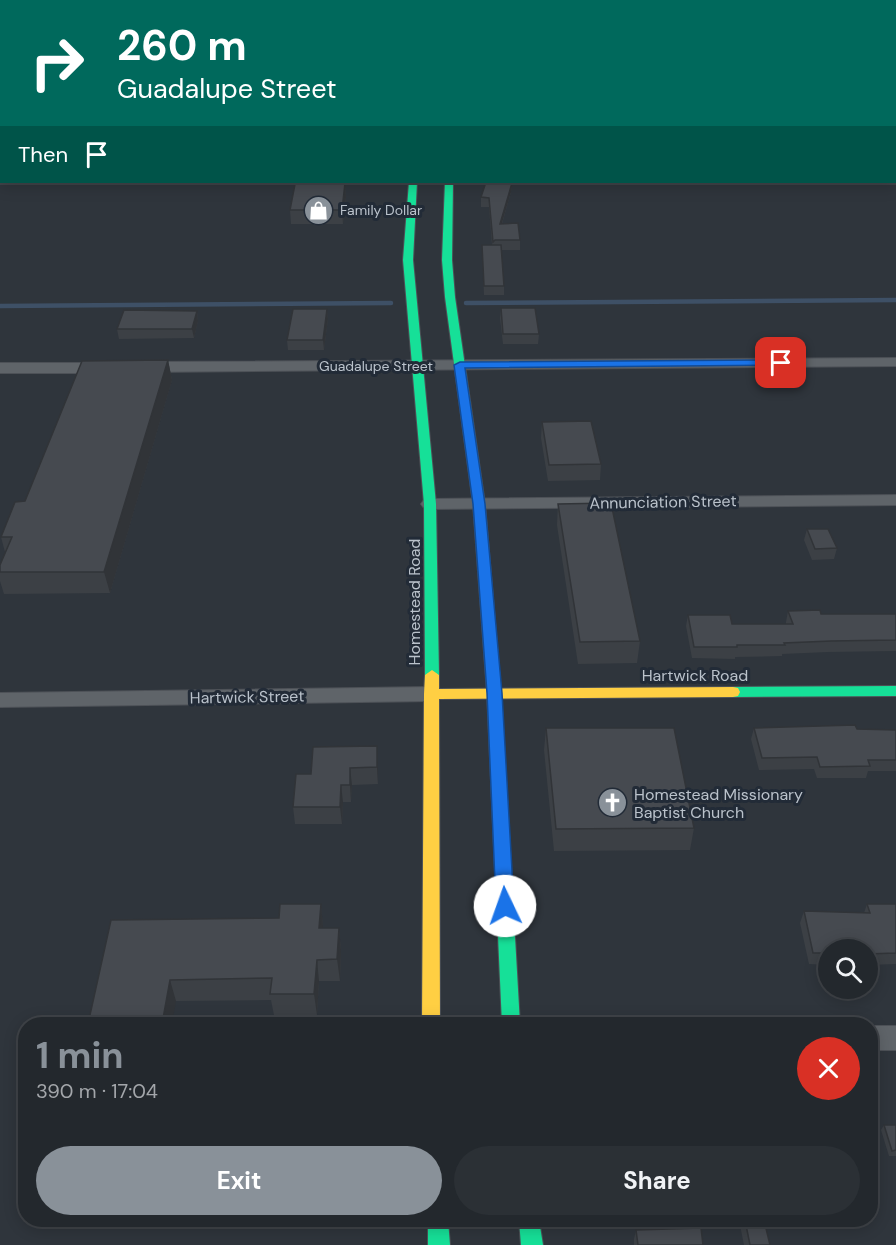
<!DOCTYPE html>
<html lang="en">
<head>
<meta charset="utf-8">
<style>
	:root { --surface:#23282d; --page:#2b3035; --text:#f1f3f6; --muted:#a3a6aa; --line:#404449; --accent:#899199 }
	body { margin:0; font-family:"DM Sans",sans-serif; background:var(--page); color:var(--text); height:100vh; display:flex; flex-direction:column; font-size:22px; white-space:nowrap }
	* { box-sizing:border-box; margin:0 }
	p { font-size:20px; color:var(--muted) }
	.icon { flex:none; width:33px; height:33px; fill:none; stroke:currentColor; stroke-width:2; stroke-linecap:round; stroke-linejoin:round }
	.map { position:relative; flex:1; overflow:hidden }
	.sheet { position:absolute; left:18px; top:1017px; width:860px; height:210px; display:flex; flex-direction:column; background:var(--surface); border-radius:24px; box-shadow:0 3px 15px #0003,0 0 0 2px var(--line) }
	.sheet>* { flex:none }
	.banner { position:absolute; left:0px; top:0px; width:897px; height:183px; box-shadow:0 3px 15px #0003,0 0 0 2px var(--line); background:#00695c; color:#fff; overflow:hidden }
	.fabs { position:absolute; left:818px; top:939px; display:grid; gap:12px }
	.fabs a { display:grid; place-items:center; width:60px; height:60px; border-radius:50%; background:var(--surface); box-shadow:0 3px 15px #0003,0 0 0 2px var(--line); font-size:30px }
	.pin { position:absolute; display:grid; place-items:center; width:51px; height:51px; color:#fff; margin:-26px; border-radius:12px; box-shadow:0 3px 9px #0006 }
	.me { position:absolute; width:66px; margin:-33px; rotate:357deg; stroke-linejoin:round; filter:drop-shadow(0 0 4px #0008) }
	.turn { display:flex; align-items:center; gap:21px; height:126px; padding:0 18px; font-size:27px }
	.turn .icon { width:78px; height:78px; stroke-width:2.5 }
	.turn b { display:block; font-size:42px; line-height:51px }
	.then { display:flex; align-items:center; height:57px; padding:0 18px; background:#0003; gap:12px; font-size:22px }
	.round { display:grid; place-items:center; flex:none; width:63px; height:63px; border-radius:32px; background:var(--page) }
	.headline { display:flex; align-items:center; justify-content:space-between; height:102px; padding:0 18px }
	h1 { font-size:36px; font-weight:700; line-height:45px; color:var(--accent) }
	.button { display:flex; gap:12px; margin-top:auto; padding:12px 18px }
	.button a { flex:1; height:69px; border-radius:36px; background:var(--accent); color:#fff; font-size:24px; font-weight:700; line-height:69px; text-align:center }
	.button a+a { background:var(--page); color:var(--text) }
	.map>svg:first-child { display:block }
</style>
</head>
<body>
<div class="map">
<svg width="896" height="1245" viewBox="0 0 896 1245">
	<rect width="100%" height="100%" fill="#2f353c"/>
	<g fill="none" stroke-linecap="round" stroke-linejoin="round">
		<path stroke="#3e5066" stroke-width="4.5" d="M 466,303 L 896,300
			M 0,306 L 391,303"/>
		<defs>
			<path id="street" d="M 612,0 L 620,0 L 621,2 L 612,2 Z
				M 0,29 L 2,29 L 2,35 L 0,35 Z
				M 0,172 L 2,172 L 2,180 L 0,180 Z
				M 896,358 L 896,366 L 143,372 L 135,367 L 143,362 Z
				M 0,363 L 104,363 L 112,368 L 104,373 L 0,373 Z
				M 896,495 L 896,505 L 430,509 L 424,508 L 421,504 L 424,500 L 430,499 Z
				M 431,687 L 438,689 L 441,694 L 438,699 L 431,701 L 0,707 L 0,693 Z
				M 870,1026 L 896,1026 L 896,1050 L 870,1050 Z"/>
			<path id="fast" d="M 443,0 L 449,0 L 449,2 L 443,2 Z
				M 409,182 L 417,182 L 413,260 L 436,504 L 439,675 L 432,680 L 425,675 L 424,504 L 403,260 Z
				M 445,182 L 453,182 L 452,260 L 455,297 L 485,504 L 501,693 L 520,1024 L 502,1024 L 487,693 L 473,504 L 445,297 L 442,260 Z
				M 896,686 L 896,696 L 733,697 L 728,696 L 726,692 L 728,688 L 733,687 Z
				M 428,1220 L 448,1220 L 450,1245 L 428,1245 Z
				M 519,1220 L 539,1220 L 543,1245 L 521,1245 Z"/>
			<path id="slow" d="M 432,670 L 439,675 L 439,689 L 733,687 L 738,688 L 740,692 L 738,696 L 733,697 L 439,699 L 440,1024 L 422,1024 L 424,694 L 425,675 Z"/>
			<path id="jam" d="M 419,0 L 425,0 L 425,2 L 419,2 Z"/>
		</defs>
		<use href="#street" stroke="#4d5157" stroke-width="2"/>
		<use href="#fast" stroke="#4d5157" stroke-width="2"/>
		<use href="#slow" stroke="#4d5157" stroke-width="2"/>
		<use href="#jam" stroke="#4d5157" stroke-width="2"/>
		<use href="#street" fill="#5f6469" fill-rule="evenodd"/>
		<use href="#fast" fill="#16e098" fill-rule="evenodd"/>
		<use href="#slow" fill="#ffcf43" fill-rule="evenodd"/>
		<use href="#jam" fill="#f24e42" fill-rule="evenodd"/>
	</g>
	<path fill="#3c4045" d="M 501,182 L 512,183 L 511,192 L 502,224 L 520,240 L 520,250 L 501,250 L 504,286 L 504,295 L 484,295 L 482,245 L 492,245 L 489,207 L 481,207 L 481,197 Z
		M 345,183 L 346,197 L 343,224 L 291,224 L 290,210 Z
		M 501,308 L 539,334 L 538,344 L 503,344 L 500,318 Z
		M 327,309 L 328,319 L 324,350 L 288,350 L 287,340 Z
		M 197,311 L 198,321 L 194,338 L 119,339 L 117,329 Z
		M 168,360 L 172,380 L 110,593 L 4,594 L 0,581 L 0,565 L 5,552 L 1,537 L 25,501 Z
		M 542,422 L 601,464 L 600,480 L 548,481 L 541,438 Z
		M 558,504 L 640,641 L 637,663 L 578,664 L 557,525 Z
		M 807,529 L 837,548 L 834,559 L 812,560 L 804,540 Z
		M 788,611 L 821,614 L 896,614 L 896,651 L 828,652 L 782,654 L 782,656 L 735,657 L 735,659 L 692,658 L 686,626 L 688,615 L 732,624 L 786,624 L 786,622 Z
		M 546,728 L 694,828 L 690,850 L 554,851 L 544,750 Z
		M 754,728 L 896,730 L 896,771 L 868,771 L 866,778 L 817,778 L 814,769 L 759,770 L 751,739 Z
		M 377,746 L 378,784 L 352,785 L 351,802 L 343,802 L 342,824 L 295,824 L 293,807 L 311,774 Z
		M 321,904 L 323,928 L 339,928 L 341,950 L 340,981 L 319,981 L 317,1015 L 274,1015 L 271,1000 L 176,1001 L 88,1024 L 279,918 Z
		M 867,904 L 896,904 L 896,964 L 867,965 L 867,950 L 828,950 L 828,965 L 809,964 L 800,923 L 804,911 L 864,913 Z
		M 884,1125 L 896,1125 L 896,1156 L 889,1156 L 881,1130 Z
		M 739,1220 L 764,1220 L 770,1245 L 744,1245 Z
		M 636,1230 L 703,1245 L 634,1245 L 634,1239 Z"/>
	<path fill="#313438" d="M 345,183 L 346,197 L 343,224 L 342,210 Z
		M 512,183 L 511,192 L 499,233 L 500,224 Z
		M 327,309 L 328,319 L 324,350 L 323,340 Z
		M 197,311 L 198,321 L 194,338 L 192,329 Z
		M 168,360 L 172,380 L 110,593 L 104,572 Z
		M 377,746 L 378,763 L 378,784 L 377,767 Z
		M 350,768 L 352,785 L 351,802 L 350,785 Z
		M 341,785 L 343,802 L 342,824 L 340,807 Z
		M 321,904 L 323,926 L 322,950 L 319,928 Z
		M 339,928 L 341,950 L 340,981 L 337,959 Z
		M 317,960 L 319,981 L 317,1015 L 314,994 Z
		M 170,980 L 176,1001 L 172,1024 L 162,1024 Z"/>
	<path fill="#464a50" stroke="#313438" stroke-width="1.5" d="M 646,0 L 674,0 L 674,2 L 647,2 Z
		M 486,182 L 501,182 L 512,183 L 500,224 L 518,223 L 520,240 L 495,240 L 493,242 L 489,198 L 481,197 Z
		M 345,183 L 342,210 L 290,210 L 295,184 Z
		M 482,245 L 501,245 L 504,286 L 484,286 Z
		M 501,308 L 535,308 L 539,334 L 503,334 Z
		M 293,309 L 327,309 L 323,340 L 287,340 Z
		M 124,310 L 197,311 L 192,329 L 117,329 Z
		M 168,360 L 104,572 L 0,572 L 0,565 L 12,537 L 1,537 L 15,502 L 25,501 L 82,361 Z
		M 591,421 L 601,464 L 549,465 L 542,422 Z
		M 611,503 L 640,641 L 580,642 L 558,504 Z
		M 807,529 L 828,529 L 837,548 L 815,549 Z
		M 820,610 L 821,614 L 896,614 L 896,640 L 831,641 L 784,643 L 785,645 L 737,645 L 737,647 L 694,647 L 688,615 L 730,615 L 732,624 L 793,624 L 788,611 Z
		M 855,725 L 857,729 L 896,730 L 896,760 L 868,760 L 870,766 L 820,767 L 817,757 L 762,758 L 754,728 Z
		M 546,728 L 674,728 L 694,828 L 556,829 Z
		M 377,746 L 377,767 L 350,768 L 350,785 L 341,785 L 340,807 L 293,807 L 296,774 L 311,774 L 313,747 Z
		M 280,904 L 321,904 L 319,928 L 339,928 L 337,959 L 317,960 L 314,994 L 270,994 L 272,978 L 170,980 L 162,1024 L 88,1024 L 111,920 L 279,918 Z
		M 867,904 L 896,904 L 896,953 L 867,954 L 867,950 L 828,950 L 828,953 L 813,953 L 804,911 L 870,913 Z
		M 884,1125 L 896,1125 L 896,1150 L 892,1151 Z
		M 745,1220 L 764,1220 L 770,1245 L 750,1245 Z
		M 701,1228 L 703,1245 L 638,1245 L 636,1230 Z"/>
	<path fill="#1a73e8" stroke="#114b97" stroke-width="1.5" d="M 781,360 L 784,361 L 784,365 L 465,368 L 485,504 L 502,693 L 514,906 L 511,911 L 505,913 L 499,911 L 496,906 L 487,693 L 473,504 L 454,365 L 460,362 Z"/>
	<defs>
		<symbol id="shop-disc" viewBox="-11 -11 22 22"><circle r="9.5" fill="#899199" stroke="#222b37"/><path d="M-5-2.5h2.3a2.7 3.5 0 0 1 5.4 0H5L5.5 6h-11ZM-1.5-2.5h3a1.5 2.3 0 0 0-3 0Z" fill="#fff"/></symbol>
		<symbol id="church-disc" viewBox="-11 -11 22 22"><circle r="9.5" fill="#899199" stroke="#222b37"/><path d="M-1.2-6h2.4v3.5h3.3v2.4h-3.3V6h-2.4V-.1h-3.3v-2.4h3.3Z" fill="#fff"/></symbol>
	</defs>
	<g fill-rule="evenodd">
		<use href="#shop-disc" x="302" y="194" width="33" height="33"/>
		<use href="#church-disc" x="596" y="786" width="33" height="33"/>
	</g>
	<g text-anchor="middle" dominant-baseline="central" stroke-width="6" stroke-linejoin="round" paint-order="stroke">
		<g font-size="14" fill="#bac2cb" stroke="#222b37" text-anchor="start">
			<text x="340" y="210">Family Dollar</text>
		</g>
		<g font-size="14" fill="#bac2cb" stroke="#222b37">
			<text x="376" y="366">Guadalupe Street</text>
		</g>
		<g font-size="16" fill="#bac2cb" stroke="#222b37">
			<text transform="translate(663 502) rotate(-1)">Annunciation Street</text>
			<text transform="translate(414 602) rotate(-90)">Homestead Road</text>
			<text x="695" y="675">Hartwick Road</text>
			<text transform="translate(247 697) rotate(-1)">Hartwick Street</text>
		</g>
		<g font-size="16" fill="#bac2cb" stroke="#222b37" text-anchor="start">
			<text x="634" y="794">Homestead Missionary<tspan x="634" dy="18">Baptist Church</tspan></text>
		</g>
	</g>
</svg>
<div class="fabs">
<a><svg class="icon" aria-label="search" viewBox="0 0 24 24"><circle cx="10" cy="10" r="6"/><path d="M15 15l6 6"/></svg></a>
</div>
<div class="pin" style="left:781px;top:363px;background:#d93025"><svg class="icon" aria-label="arrive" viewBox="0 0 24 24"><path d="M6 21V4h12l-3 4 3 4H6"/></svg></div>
<svg class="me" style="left:505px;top:906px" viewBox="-20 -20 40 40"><circle r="19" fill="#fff"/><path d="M0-13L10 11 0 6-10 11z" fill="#1a73e8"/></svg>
<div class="banner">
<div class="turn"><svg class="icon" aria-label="right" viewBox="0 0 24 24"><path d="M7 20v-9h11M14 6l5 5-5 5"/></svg><div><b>260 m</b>Guadalupe Street</div></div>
<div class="then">Then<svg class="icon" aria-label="arrive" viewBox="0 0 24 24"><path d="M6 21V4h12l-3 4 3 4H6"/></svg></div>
</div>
<section class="sheet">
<div class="headline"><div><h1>1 min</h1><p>390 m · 17:04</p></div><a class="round" style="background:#d93025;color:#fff"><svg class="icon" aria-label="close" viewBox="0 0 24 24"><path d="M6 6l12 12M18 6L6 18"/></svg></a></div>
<div class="button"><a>Exit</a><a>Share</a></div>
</section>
</div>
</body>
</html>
